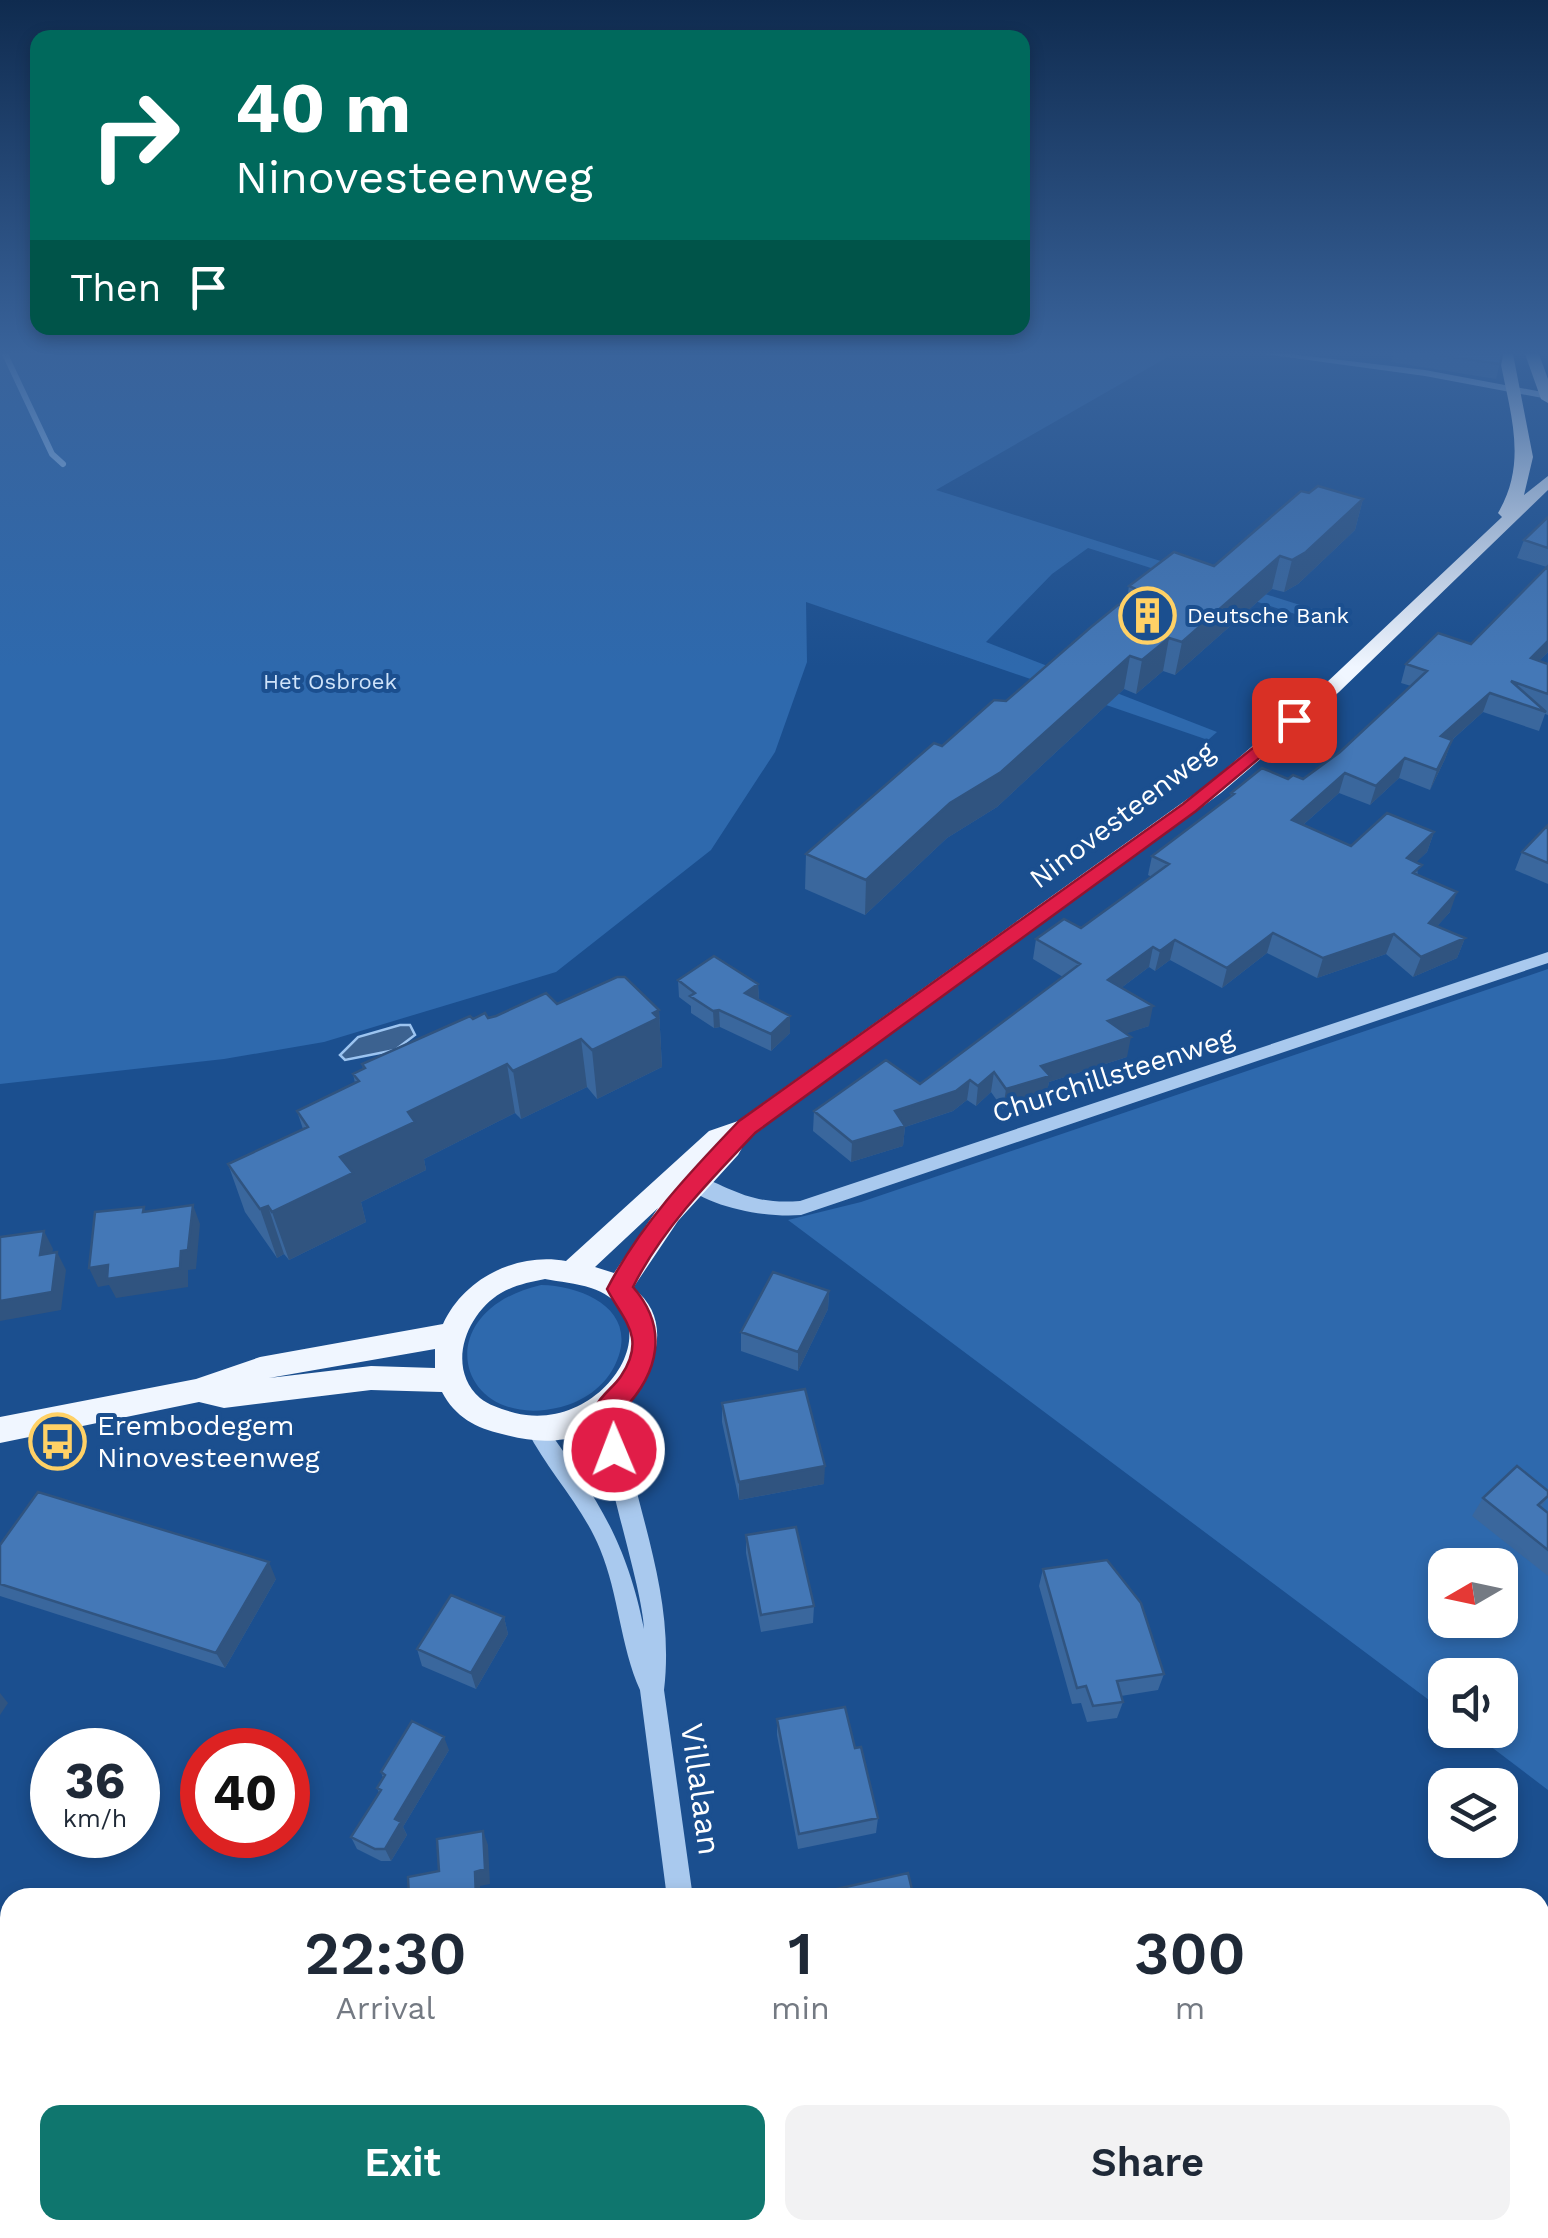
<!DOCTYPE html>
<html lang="en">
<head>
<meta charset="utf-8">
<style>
	:root { --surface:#fff; --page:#f2f2f3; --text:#1f2937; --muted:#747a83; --accent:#0f766e }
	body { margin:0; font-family:"Work Sans",sans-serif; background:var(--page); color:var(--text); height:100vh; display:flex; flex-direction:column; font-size:38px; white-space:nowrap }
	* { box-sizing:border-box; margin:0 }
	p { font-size:32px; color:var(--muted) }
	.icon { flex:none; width:55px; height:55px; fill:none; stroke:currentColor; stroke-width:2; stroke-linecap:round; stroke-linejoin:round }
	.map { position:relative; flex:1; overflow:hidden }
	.drawer { position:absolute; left:0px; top:1888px; width:1550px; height:352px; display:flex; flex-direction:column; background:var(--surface); border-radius:30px 30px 0 0; box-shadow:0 5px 15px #0003 }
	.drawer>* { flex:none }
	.hud { position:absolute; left:30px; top:30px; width:1000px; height:305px; border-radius:20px; box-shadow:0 5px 15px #0003; background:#00695c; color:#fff; overflow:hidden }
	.needle { width:65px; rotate:261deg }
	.buttons { position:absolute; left:1428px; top:1548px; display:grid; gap:20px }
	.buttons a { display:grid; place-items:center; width:90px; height:90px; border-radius:20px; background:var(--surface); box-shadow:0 5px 15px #0003; font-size:50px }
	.speed { position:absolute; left:30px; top:1728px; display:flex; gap:20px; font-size:50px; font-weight:700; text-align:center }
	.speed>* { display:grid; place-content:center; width:130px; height:130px; border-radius:50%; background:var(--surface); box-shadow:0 5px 15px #0003; line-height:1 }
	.speed small { font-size:25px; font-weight:400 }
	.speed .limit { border:15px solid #d22; background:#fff; color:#111 }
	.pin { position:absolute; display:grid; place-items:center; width:85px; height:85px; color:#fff; margin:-42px; border-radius:20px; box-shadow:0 5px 15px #0006 }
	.me { position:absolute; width:110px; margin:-55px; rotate:359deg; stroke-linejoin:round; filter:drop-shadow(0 0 8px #0008) }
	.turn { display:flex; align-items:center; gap:35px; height:210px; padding:0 40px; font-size:45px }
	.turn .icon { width:130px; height:130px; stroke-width:2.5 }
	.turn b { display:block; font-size:70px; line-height:85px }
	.then { display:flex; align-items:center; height:95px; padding:0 40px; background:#0003; gap:20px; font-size:38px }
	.eta { display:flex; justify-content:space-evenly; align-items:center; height:170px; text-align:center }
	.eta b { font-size:60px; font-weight:600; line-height:70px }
	.action { display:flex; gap:20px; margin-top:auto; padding:20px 40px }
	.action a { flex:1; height:115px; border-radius:20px; background:var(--accent); color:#fff; font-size:40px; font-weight:600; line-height:115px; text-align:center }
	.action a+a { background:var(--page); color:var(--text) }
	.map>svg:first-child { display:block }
</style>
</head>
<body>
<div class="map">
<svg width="1548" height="2238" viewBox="0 0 1548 2238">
	<rect width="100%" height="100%" fill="#1b4f8f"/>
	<path fill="#2e69ad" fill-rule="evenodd" d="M 0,354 L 1173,354 L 936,490 L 1344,619 L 1336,627 L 1088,548 L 1052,574 L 986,642 L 1217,732 L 1208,740 L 806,602 L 807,662 L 775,752 L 711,850 L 556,972 L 324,1042 L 224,1059 L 0,1084 Z
		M 1548,969 L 1548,1790 L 1469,1730 L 1500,1730 L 1500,1675 L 1445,1675 L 1445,1712 L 788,1220 L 861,1202 ZM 1445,1565 L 1500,1565 L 1500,1620 L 1445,1620 Z
		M 541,1285 C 586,1286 642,1312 614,1367 C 603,1388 583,1401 561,1407 C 458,1433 424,1312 541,1285 Z"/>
	<path fill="#3c6290" stroke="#9cc4f0" stroke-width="2.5" d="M 400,1025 L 410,1025 L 415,1035 L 395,1050 L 345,1060 L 340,1055 L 358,1037 Z"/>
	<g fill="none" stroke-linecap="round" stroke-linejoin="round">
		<path stroke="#9cc4f0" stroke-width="6" d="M 5,354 L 52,454 L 63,464"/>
		<path fill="#a9c9ee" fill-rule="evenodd" d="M 1265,354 L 1290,354 L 1425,370 L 1548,393 L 1548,399 L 1425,376 Z
			M 1548,952 L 1548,963 L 801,1215 C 764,1218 702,1207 677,1178 L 680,1173 L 686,1171 C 732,1187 747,1205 800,1201 Z
			M 609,1397 L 616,1400 L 619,1406 C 632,1504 676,1589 664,1690 L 693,1898 L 667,1898 L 640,1690 C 620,1645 619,1595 600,1549 C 582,1505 548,1472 527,1430 L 530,1424 L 537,1421 L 544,1424 C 596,1497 626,1539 644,1629 C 642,1579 589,1432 602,1400 Z
			M 710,2230 L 740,2230 L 741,2238 L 711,2238 Z"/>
		<path fill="#f0f6ff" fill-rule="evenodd" d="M 1499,354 L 1513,354 L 1533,457 L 1524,495 L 1548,476 L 1548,490 L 1339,692 L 1221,793 L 756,1133 L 736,1141 L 742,1148 L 738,1155 L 678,1221 L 633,1288 C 690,1331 635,1414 584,1434 C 556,1444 531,1442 502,1434 C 476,1428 455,1417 442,1392 L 371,1390 L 224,1408 L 199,1402 L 0,1443 L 0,1417 L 196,1379 L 260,1357 L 443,1324 C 464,1278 517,1252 566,1261 L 709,1131 L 738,1121 L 1207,785 L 1325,684 L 1502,517 L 1498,513 C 1529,460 1509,411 1499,354 ZM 658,1208 L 614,1273 L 595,1267 ZM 545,1279 C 560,1282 576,1283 591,1288 C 677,1317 604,1435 515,1413 C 502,1409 490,1406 480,1398 C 445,1367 467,1313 501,1293 C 515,1285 530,1282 545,1279 ZM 435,1349 L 435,1368 L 371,1366 L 269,1378 Z
			M 1525,354 L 1539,354 L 1548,379 L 1548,403 L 1541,399 Z"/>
	</g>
	<path fill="#3a679d" d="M 1394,354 L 1502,354 L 1496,379 L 1391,362 Z
		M 1309,493 L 1363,499 L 1355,530 L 1298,584 L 1284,592 L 1272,589 L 1175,675 L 1163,671 L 1136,694 L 1124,689 L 997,807 L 947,838 L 865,915 L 805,889 L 806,854 L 942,746 L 1006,701 L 1121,605 L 1127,598 L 1129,586 L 1214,566 Z
		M 1548,517 L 1548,652 L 1539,661 L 1548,664 L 1548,715 L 1545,714 L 1539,731 L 1483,712 L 1452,740 L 1445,759 L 1430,790 L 1399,778 L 1370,805 L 1339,793 L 1303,825 L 1351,846 L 1434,832 L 1427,852 L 1416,862 L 1418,875 L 1450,912 L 1437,926 L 1465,938 L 1457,958 L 1413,977 L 1386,954 L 1317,978 L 1267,953 L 1222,988 L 1170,960 L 1155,971 L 1149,967 L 1121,988 L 1149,1026 L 1126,1033 L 1127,1057 L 1049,1082 L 1046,1096 L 1003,1109 L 991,1092 L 976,1106 L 967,1100 L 953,1111 L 905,1127 L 903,1146 L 851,1162 L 813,1131 L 814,1111 L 920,1084 L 1063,977 L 1033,959 L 1036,939 L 1081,928 L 1152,877 L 1148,875 L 1152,856 L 1230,798 L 1231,793 L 1288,779 L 1303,779 L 1340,752 L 1411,686 L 1401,683 L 1406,664 L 1471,644 L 1547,567 L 1517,558 L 1524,540 Z
		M 1548,825 L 1548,884 L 1515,870 L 1522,852 Z
		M 678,980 L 758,984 L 759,1000 L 790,1016 L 790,1033 L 771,1051 L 720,1027 L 714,1028 L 691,1013 L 691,1006 L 679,997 Z
		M 557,1004 L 659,1010 L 662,1067 L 597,1099 L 587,1087 L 521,1119 L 515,1113 L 424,1159 L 426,1170 L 361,1202 L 366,1222 L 289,1260 L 284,1254 L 277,1258 L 245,1212 L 228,1164 L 303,1129 L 297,1111 L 355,1083 L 353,1074 L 363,1069 L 362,1064 L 473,1019 L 488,1018 Z
		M 829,1291 L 828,1309 L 798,1371 L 741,1351 L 741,1332 Z
		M 722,1403 L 824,1484 L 739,1500 L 722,1422 Z
		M 1548,1491 L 1548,1497 L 1541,1508 L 1548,1513 L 1548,1576 L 1472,1516 L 1483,1498 Z
		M 746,1535 L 814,1606 L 813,1623 L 761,1632 L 746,1553 Z
		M 0,1545 L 276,1579 L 225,1668 L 0,1596 Z
		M 1043,1569 L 1164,1674 L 1158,1690 L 1121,1696 L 1123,1702 L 1117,1718 L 1087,1722 L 1081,1703 L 1072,1704 L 1039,1586 Z
		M 504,1617 L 508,1634 L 476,1689 L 422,1666 L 417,1649 Z
		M 777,1719 L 855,1748 L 878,1818 L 876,1833 L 798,1849 L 777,1735 Z
		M 449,1750 L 403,1827 L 407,1835 L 391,1861 L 381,1861 L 357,1849 L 351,1837 L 379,1793 L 377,1788 L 383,1778 L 381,1772 Z"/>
	<path fill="#305480" d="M 1363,499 L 1355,530 L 1298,584 L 1284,592 L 1292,560 Z
		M 1280,556 L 1272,589 L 1175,675 L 1182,642 Z
		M 1169,638 L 1163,671 L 1136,694 L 1142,660 Z
		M 1548,641 L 1548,652 L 1524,677 L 1531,658 Z
		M 1130,656 L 1124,689 L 997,807 L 947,838 L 865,915 L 866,880 L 950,803 Z
		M 1490,693 L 1483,712 L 1435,755 L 1441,736 Z
		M 1452,740 L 1445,759 L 1430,790 L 1437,770 Z
		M 1405,758 L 1399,778 L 1370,805 L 1376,786 Z
		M 1345,773 L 1339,793 L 1287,839 L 1292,820 Z
		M 1434,832 L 1427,852 L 1400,878 L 1407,858 Z
		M 1457,892 L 1450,912 L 1422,943 L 1429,923 Z
		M 1273,933 L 1267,953 L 1222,988 L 1227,968 Z
		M 1394,934 L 1386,954 L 1317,978 L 1323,958 Z
		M 1465,938 L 1457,958 L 1413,977 L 1421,957 Z
		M 1175,940 L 1170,960 L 1155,971 L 1160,951 Z
		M 1153,947 L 1149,967 L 1105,1000 L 1108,980 Z
		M 758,984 L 759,1001 L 745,993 Z
		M 1153,1006 L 1149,1026 L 1104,1041 L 1108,1021 Z
		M 659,1010 L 662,1067 L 597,1099 L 592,1050 Z
		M 719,1010 L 720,1027 L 714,1028 L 713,1011 Z
		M 790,1016 L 790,1033 L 771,1051 L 771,1034 Z
		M 1131,1037 L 1127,1057 L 1049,1082 L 1046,1096 L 1003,1109 L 1006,1089 L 1041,1066 Z
		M 581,1039 L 587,1087 L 521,1119 L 513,1071 Z
		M 507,1064 L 515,1113 L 424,1159 L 426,1170 L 361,1202 L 366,1222 L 289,1260 L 272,1212 L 340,1157 L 408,1112 Z
		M 994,1072 L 991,1092 L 976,1106 L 978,1086 Z
		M 970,1080 L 967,1100 L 953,1111 L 905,1127 L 903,1146 L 851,1162 L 852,1142 L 895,1111 Z
		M 193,1205 L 200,1224 L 196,1269 L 188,1270 L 188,1287 L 116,1298 L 109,1285 L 98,1287 L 89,1268 L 181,1251 Z
		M 268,1206 L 284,1254 L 277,1258 L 260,1209 Z
		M 44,1231 L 53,1249 L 49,1273 L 40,1255 Z
		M 57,1252 L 66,1270 L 61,1310 L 0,1321 L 0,1301 Z
		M 829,1291 L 828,1309 L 798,1371 L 798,1352 Z
		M 825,1466 L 824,1484 L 739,1500 L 739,1482 Z
		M 269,1562 L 276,1579 L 225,1668 L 216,1653 Z
		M 504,1617 L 508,1634 L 476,1689 L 471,1673 Z
		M 0,1693 L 8,1703 L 0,1715 Z
		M 444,1737 L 449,1750 L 403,1827 L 407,1835 L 391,1861 L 385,1849 L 395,1819 Z
		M 483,1831 L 488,1845 L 490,1884 L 480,1886 L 481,1898 L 476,1898 L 475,1872 Z
		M 287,2230 L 296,2230 L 296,2238 L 287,2238 Z"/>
	<path fill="#4478b7" stroke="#305480" stroke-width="2.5" d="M 1430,354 L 1502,354 L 1500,364 Z
		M 1318,486 L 1363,499 L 1306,552 L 1292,560 L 1280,556 L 1182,642 L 1169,638 L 1142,660 L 1130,656 L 1001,772 L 950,803 L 866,880 L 806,854 L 934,743 L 942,746 L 994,700 L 1006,701 L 1091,627 L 1118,605 L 1126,605 L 1121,603 L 1138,590 L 1129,586 L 1174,552 L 1214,566 L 1301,491 L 1309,493 Z
		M 1548,517 L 1548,548 L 1524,540 Z
		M 1548,566 L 1548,641 L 1531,658 L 1548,664 L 1548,694 L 1511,681 L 1546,712 L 1490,693 L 1441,736 L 1452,740 L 1437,770 L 1405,758 L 1376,786 L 1345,773 L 1292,820 L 1351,846 L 1387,813 L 1434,832 L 1407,858 L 1422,865 L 1413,873 L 1457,892 L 1429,923 L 1465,938 L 1421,957 L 1394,934 L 1323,958 L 1273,933 L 1227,968 L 1175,940 L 1160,951 L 1153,947 L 1108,980 L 1153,1006 L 1108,1021 L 1131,1037 L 1041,1066 L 1050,1076 L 1006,1089 L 994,1072 L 978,1086 L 970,1080 L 956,1091 L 895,1111 L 905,1126 L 852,1142 L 814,1111 L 886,1060 L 920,1084 L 1080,964 L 1036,939 L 1064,919 L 1081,928 L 1169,864 L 1152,856 L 1234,794 L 1231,793 L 1262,768 L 1288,779 L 1293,775 L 1303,779 L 1340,752 L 1427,671 L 1406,664 L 1438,633 L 1471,644 Z
		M 1548,825 L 1548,863 L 1522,852 Z
		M 714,956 L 758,984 L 745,993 L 790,1016 L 771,1034 L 719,1010 L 713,1011 L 690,996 L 695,993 L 678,980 Z
		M 617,977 L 625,977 L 659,1010 L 653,1013 L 658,1018 L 592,1050 L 581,1039 L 513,1071 L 507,1064 L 408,1112 L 415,1122 L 340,1157 L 353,1173 L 272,1212 L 268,1206 L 260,1209 L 228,1164 L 308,1127 L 297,1111 L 359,1081 L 353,1074 L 365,1068 L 362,1064 L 470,1016 L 473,1019 L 485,1013 L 488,1018 L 496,1016 L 546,993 L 557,1004 Z
		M 193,1205 L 188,1250 L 181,1251 L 180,1268 L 107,1279 L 108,1265 L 89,1268 L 95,1212 L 144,1207 L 143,1212 Z
		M 44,1231 L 40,1255 L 57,1252 L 52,1292 L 0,1301 L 0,1237 Z
		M 773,1272 L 829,1291 L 798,1352 L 741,1332 Z
		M 805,1389 L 825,1466 L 739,1482 L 722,1403 Z
		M 1517,1466 L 1548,1491 L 1548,1496 L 1538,1505 L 1548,1513 L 1548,1550 L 1483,1498 Z
		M 38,1492 L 269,1562 L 216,1653 L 0,1584 L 0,1545 Z
		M 796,1527 L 814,1606 L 761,1615 L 746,1535 Z
		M 1107,1560 L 1141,1603 L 1164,1674 L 1117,1681 L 1123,1702 L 1093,1706 L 1086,1686 L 1077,1688 L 1043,1569 Z
		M 451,1595 L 504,1617 L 471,1673 L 417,1649 Z
		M 845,1707 L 855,1748 L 861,1747 L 878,1818 L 799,1834 L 777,1719 Z
		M 412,1721 L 444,1737 L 395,1819 L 401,1822 L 385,1849 L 375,1849 L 351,1837 L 381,1790 L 377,1788 L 385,1775 L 381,1772 Z
		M 483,1831 L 485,1869 L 475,1872 L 476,1898 L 409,1898 L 408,1877 L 439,1871 L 437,1839 Z
		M 908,1873 L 914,1898 L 811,1898 L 810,1895 Z
		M 224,2230 L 287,2230 L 287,2238 L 223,2238 Z
		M 1143,2230 L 1180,2230 L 1177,2238 L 1140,2238 Z"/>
	<linearGradient id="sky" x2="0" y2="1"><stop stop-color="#0f2b4f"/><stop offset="0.53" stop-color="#39639b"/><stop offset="1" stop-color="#39639b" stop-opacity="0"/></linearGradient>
	<rect width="1548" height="667" fill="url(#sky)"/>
	<path fill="#e11d48" stroke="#92132f" stroke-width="2.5" d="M 1294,715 L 1303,720 L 1300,724 L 1196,811 L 755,1133 C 710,1180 662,1229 633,1287 C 669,1328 659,1373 623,1410 L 628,1450 L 624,1458 L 614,1462 L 605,1458 L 596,1406 C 602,1394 614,1387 621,1376 C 647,1337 623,1320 607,1289 C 640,1225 689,1173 739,1121 L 1183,804 Z"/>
	<defs>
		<symbol id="building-ring" viewBox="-11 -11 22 22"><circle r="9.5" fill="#1b4f8f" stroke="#ffd166" stroke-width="1.5"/><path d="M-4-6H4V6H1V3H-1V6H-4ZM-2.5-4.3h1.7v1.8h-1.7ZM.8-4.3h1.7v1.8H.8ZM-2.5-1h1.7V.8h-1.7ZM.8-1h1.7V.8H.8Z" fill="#ffd166"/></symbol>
		<symbol id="bus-ring" viewBox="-11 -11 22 22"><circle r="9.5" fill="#1b4f8f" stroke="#ffd166" stroke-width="1.5"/><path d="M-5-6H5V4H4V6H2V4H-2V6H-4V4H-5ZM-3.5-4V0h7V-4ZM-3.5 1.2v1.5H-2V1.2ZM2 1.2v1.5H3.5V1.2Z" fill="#ffd166"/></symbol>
	</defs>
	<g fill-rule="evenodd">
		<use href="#building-ring" x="1116" y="584" width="63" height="63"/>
		<use href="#bus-ring" x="26" y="1410" width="63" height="63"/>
	</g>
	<g text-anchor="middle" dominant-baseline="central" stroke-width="8" stroke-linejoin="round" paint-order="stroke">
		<g font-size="22" fill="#fff" stroke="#1b4f8f" text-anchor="start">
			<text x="1187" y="615">Deutsche Bank</text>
		</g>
		<g font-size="22" fill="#cfe3fa" stroke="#1b4f8f">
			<text x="330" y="681">Het Osbroek</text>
		</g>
		<g font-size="28" fill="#fff" stroke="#1b4f8f">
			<text transform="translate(1122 815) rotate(-37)">Ninovesteenweg</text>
			<text transform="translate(1113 1075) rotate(-18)">Churchillsteenweg</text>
		</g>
		<g font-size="28" fill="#fff" stroke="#1b4f8f" text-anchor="start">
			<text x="97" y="1425">Erembodegem<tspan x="97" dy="32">Ninovesteenweg</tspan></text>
		</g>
		<g font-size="32" fill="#fff" stroke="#1b4f8f">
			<text transform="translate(701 1789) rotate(82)">Villalaan</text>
		</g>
	</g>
</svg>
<div class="buttons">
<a><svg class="needle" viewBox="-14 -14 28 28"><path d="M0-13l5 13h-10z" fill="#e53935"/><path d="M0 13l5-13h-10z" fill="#747a83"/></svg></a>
<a><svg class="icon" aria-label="sound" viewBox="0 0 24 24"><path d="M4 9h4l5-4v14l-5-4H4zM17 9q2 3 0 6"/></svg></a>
<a><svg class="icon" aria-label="layers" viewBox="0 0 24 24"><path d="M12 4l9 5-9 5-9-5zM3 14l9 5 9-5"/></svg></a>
</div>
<div class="speed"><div>36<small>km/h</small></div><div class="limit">40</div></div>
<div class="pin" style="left:1294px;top:720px;background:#d93025"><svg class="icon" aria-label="arrive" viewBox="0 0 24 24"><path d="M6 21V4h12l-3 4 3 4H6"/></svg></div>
<svg class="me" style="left:614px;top:1450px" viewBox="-20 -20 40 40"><circle r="17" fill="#e11d48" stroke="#fff" stroke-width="3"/><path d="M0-11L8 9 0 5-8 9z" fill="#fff"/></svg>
<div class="hud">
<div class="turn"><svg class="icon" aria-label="right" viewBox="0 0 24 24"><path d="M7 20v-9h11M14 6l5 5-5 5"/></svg><div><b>40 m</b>Ninovesteenweg</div></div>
<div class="then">Then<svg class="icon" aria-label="arrive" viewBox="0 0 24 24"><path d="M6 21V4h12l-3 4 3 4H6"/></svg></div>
</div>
<section class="drawer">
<div class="eta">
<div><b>22:30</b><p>Arrival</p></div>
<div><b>1</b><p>min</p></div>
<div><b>300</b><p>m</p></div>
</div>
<div class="action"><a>Exit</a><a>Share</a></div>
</section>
</div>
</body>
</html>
